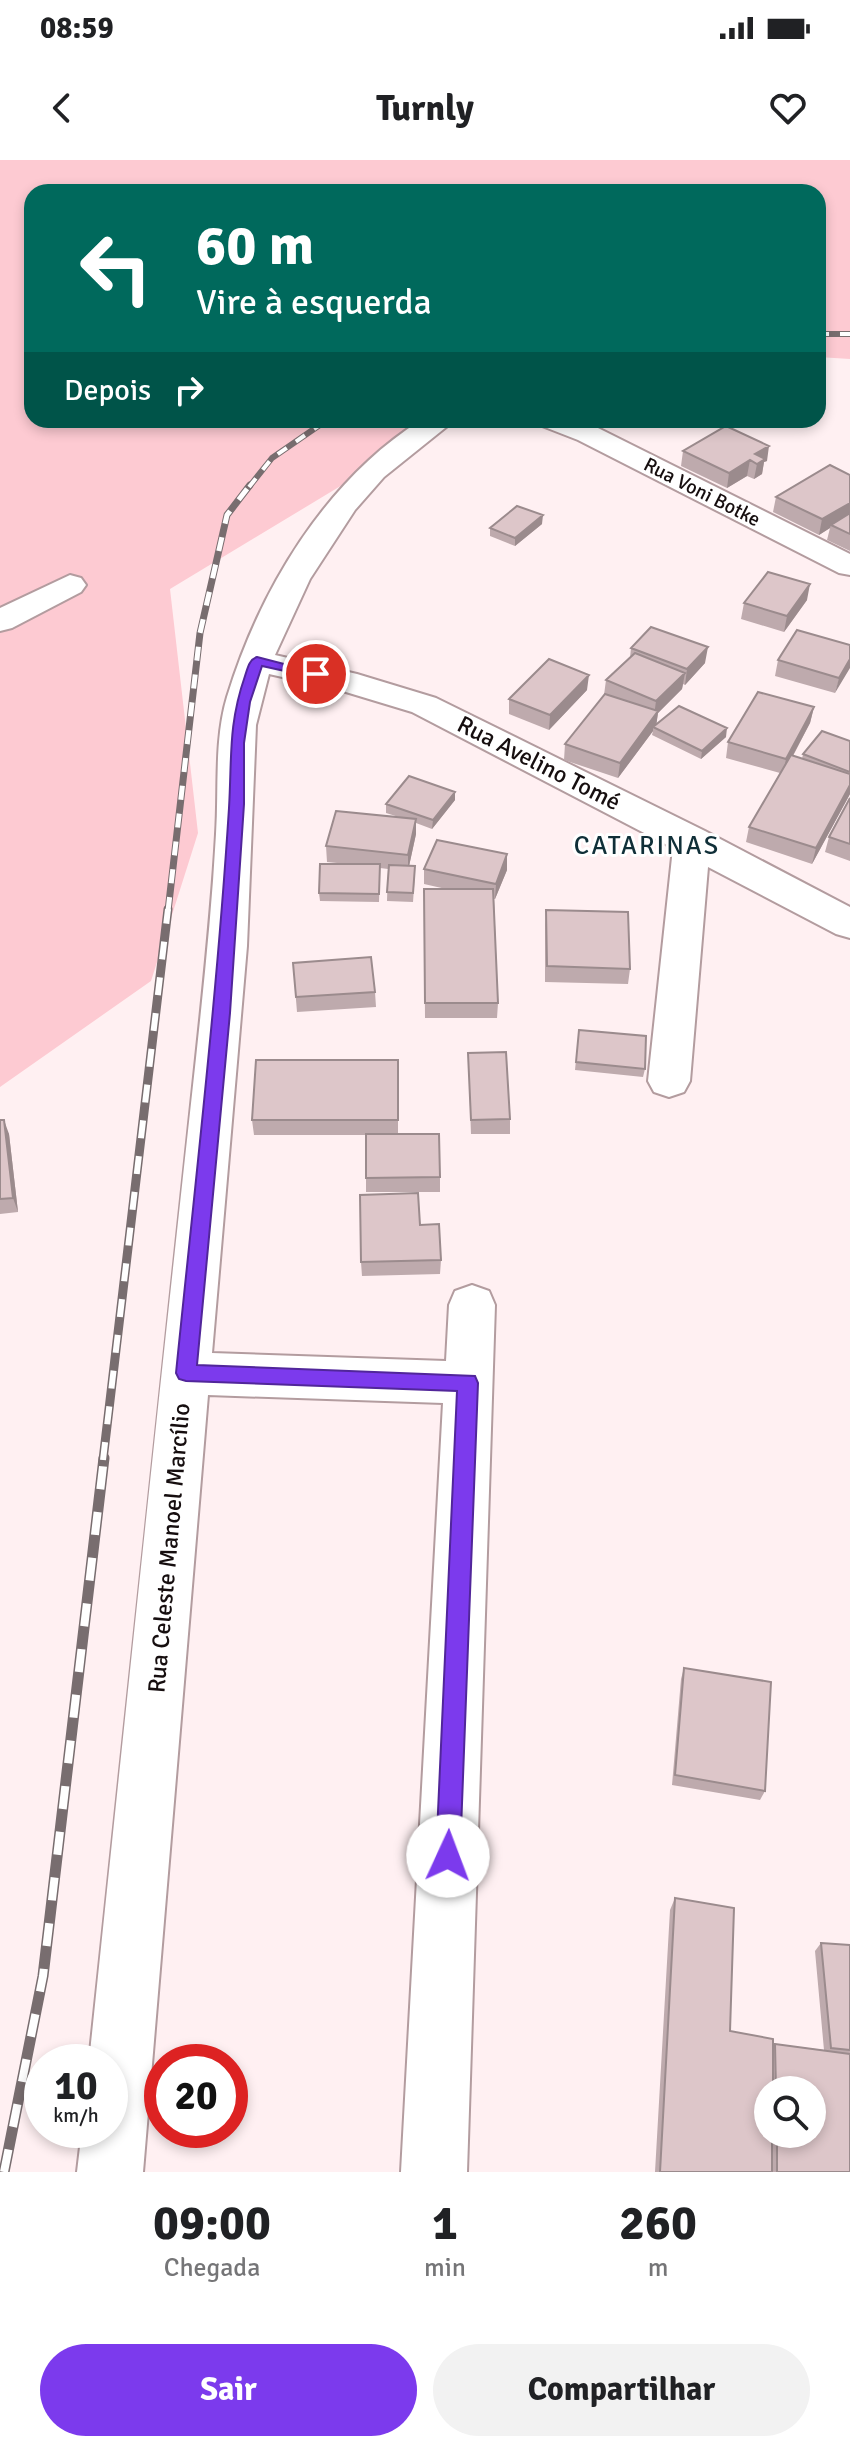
<!DOCTYPE html>
<html lang="pt">
<head>
<meta charset="utf-8">
<style>
	:root { --surface:#fff; --page:#f2f2f2; --text:#202124; --muted:#757577; --accent:#7c3aed }
	body { margin:0; font-family:Signika,sans-serif; background:var(--page); color:var(--text); height:100vh; display:flex; flex-direction:column; font-size:30px; white-space:nowrap }
	* { box-sizing:border-box; margin:0 }
	p { font-size:26px; color:var(--muted) }
	.icon { flex:none; width:44px; height:44px; fill:none; stroke:currentColor; stroke-width:2; stroke-linecap:round; stroke-linejoin:round }
	.map { position:relative; height:2012px; overflow:hidden }
	.side { display:flex; flex-direction:column; background:var(--surface); flex:1 }
	.side>* { flex:none }
	.hud { position:absolute; left:24px; top:24px; width:802px; height:244px; border-radius:24px; box-shadow:0 4px 12px #0003; background:#00695c; color:#fff; overflow:hidden }
	.controls { position:absolute; left:754px; top:1916px; display:grid; gap:16px }
	.controls a { display:grid; place-items:center; width:72px; height:72px; border-radius:50%; background:var(--surface); box-shadow:0 4px 12px #0003; font-size:40px }
	.speed { position:absolute; left:24px; top:1884px; display:flex; gap:16px; font-size:40px; font-weight:700; text-align:center }
	.speed>* { display:grid; place-content:center; width:104px; height:104px; border-radius:50%; background:var(--surface); box-shadow:0 4px 12px #0003; line-height:1 }
	.speed small { font-size:20px; font-weight:400 }
	.speed .limit { border:12px solid #d22; background:#fff; color:#111 }
	.pin { position:absolute; display:grid; place-items:center; width:68px; height:68px; color:#fff; margin:-34px; border:4px solid #fff; border-radius:50%; box-shadow:0 2px 8px #0007 }
	.me { position:absolute; width:88px; margin:-44px; rotate:2deg; stroke-linejoin:round; filter:drop-shadow(0 0 6px #0008) }
	.turn { display:flex; align-items:center; gap:28px; height:168px; padding:0 40px; font-size:36px }
	.turn .icon { width:104px; height:104px; stroke-width:2.5 }
	.turn b { display:block; font-size:56px; line-height:68px }
	.then { display:flex; align-items:center; height:76px; padding:0 40px; background:#0003; gap:16px; font-size:30px }
	.eta { display:flex; justify-content:space-evenly; align-items:center; height:136px; text-align:center }
	.eta b { font-size:48px; font-weight:800; line-height:56px }
	.button { display:flex; gap:16px; margin-top:auto; padding:16px 40px }
	.button a { flex:1; height:92px; border-radius:48px; background:var(--accent); color:#fff; font-size:32px; font-weight:800; line-height:92px; text-align:center }
	.button a+a { background:var(--page); color:var(--text) }
	.status { display:flex; justify-content:space-between; align-items:center; height:56px; padding:0 40px; background:var(--surface); direction:ltr }
	.status svg { height:22px; fill:currentColor }
	header { display:flex; justify-content:space-between; align-items:center; height:104px; padding:0 40px; background:var(--surface); font-size:36px; font-weight:800 }
	.map>svg:first-child { display:block }
</style>
</head>
<body>
<div class="status"><b>08:59</b><svg viewBox="0 0 49 12"><path d="M0 12V9h3v3zM5 12V6h3v6zM10 12V3h3v9zM15 12V0h3v12zM26 1h20v11H26zM47 4h2v5h-2z"/></svg></div>
<header><svg class="icon" aria-label="back" viewBox="0 0 24 24"><path d="M15 5l-7 7 7 7"/></svg>Turnly<svg class="icon" aria-label="heart" viewBox="0 0 24 24"><path d="M12 20l-8-8c-3-5 5-10 8-4 3-6 11-1 8 4z"/></svg></header>
<div class="map">
<svg width="850" height="2012" viewBox="0 0 850 2012">
	<rect width="100%" height="100%" fill="#fff0f2"/>
	<path fill="#fdcad2" d="M 0,0 L 850,0 L 850,199 L 818,197 L 818,32 L 32,32 L 32,260 L 475,260 L 430,272 L 170,429 L 198,673 L 151,821 L 0,927 Z"/>
	<g fill="none" stroke-linecap="round" stroke-linejoin="round">
		<defs>
			<path id="minor" d="M 421,260 L 455,260 L 384,317 L 355,350 L 310,419 L 275,495 L 357,514 L 436,538 L 705,671 L 850,747 L 850,778 L 836,774 L 708,707 L 690,921 L 684,932 L 669,937 L 654,932 L 648,921 L 673,688 L 412,552 L 336,529 L 269,514 L 256,565 L 247,786 L 212,1193 L 446,1201 L 449,1145 L 455,1131 L 472,1125 L 489,1131 L 495,1145 L 467,2012 L 401,2012 L 443,1243 L 208,1235 L 143,2012 L 77,2012 L 82,1970 L 110,1970 L 110,1902 L 89,1902 C 124,1567 159,1232 196,898 C 204,823 212,749 216,674 C 219,629 214,580 227,537 C 260,429 325,321 421,260 Z
				M 538,260 L 578,260 L 598,268 L 850,394 L 850,415 L 839,413 L 578,280 L 542,266 Z
				M 70,415 L 81,418 L 86,425 L 81,432 L 12,468 L 0,471 L 0,448 Z"/>
		</defs>
		<use href="#minor" stroke="#b39c9f" stroke-width="4"/>
		<use href="#minor" fill="#fff" fill-rule="evenodd"/>
		<defs>
			<path id="rail-far3" d="M 818,174 L 850,174
				M 249,327 L 272,298 L 327,260"/>
			<path id="rail-far2" d="M 168,751 L 200,473 L 227,355 L 250,325"/>
			<path id="rail-far1" d="M 103,1300 L 168,749"/>
			<path id="rail" d="M 4,2012 L 43,1816 L 104,1298"/>
		</defs>
		<use href="#rail-far3" stroke="#786d6f" stroke-width="6"/>
		<use href="#rail-far2" stroke="#786d6f" stroke-width="7"/>
		<use href="#rail-far1" stroke="#786d6f" stroke-width="9"/>
		<use href="#rail" stroke="#786d6f" stroke-width="11"/>
		<use href="#rail-far3" stroke="#fff" stroke-width="4" stroke-dasharray="11" stroke-linecap="butt"/>
		<use href="#rail-far2" stroke="#fff" stroke-width="5" stroke-dasharray="14" stroke-linecap="butt"/>
		<use href="#rail-far1" stroke="#fff" stroke-width="6" stroke-dasharray="18" stroke-linecap="butt"/>
		<use href="#rail" stroke="#fff" stroke-width="8" stroke-dasharray="23" stroke-linecap="butt"/>
	</g>
	<path fill="#beaaad" fill-rule="evenodd" d="M 683,291 L 767,301 L 764,302 L 762,314 L 754,319 L 747,316 L 727,328 L 681,306 Z
		M 850,315 L 850,391 L 827,380 L 830,368 L 819,375 L 773,352 L 776,337 Z
		M 542,364 L 515,386 L 490,376 L 490,368 Z
		M 807,440 L 784,472 L 741,459 L 744,443 Z
		M 850,485 L 835,533 L 775,516 L 778,500 Z
		M 631,488 L 705,503 L 685,525 L 683,524 L 682,529 L 658,553 L 656,565 L 726,577 L 701,599 L 652,575 L 653,571 L 618,618 L 564,600 L 565,584 L 604,535 L 606,520 L 630,498 Z
		M 587,530 L 549,570 L 509,554 L 509,539 Z
		M 814,547 L 810,563 L 793,596 L 802,599 L 803,594 L 850,581 L 850,634 L 812,704 L 746,682 L 749,667 L 780,613 L 726,598 L 728,582 Z
		M 455,632 L 455,640 L 432,669 L 416,663 L 416,674 L 409,706 L 415,714 L 413,742 L 387,741 L 388,709 L 380,708 L 379,742 L 320,741 L 319,733 L 347,704 L 327,702 L 326,686 L 399,657 L 386,653 L 386,644 Z
		M 850,638 L 850,701 L 825,692 L 829,677 Z
		M 507,694 L 507,710 L 495,739 L 494,739 L 498,843 L 497,858 L 425,858 L 424,729 L 446,729 L 424,724 L 424,709 Z
		M 546,750 L 630,809 L 628,824 L 545,822 L 545,765 Z
		M 293,803 L 375,832 L 376,847 L 297,852 Z
		M 579,870 L 645,909 L 643,917 L 575,910 Z
		M 468,893 L 510,959 L 510,974 L 471,974 Z
		M 398,900 L 398,974 L 440,1017 L 440,1032 L 366,1032 L 366,975 L 254,975 L 252,960 Z
		M 0,960 L 9,974 L 18,1052 L 0,1054 Z
		M 420,1065 L 441,1100 L 440,1114 L 362,1116 L 361,1102 Z
		M 684,1508 L 765,1631 L 760,1640 L 672,1625 L 681,1519 Z
		M 675,1738 L 730,1871 L 773,1886 L 775,1884 L 824,1890 L 815,1791 L 821,1783 L 850,1785 L 850,2012 L 655,2012 L 670,1750 ZM 768,1930 L 812,1930 L 812,1974 L 768,1974 Z"/>
	<path fill="#9b8b8d" d="M 769,286 L 767,301 L 764,302 L 762,314 L 754,319 L 757,304 L 755,294 Z
		M 750,300 L 747,316 L 727,328 L 729,313 Z
		M 850,343 L 850,356 L 831,365 L 830,368 L 819,375 L 822,359 Z
		M 543,355 L 542,364 L 515,386 L 515,378 Z
		M 810,424 L 807,440 L 784,472 L 787,456 Z
		M 708,487 L 705,503 L 685,525 L 687,509 Z
		M 850,499 L 850,508 L 835,533 L 839,518 Z
		M 685,513 L 682,529 L 658,553 L 656,567 L 653,567 L 653,571 L 618,618 L 620,603 L 654,556 L 656,541 Z
		M 589,515 L 587,530 L 549,570 L 550,555 Z
		M 814,547 L 810,563 L 783,614 L 786,599 Z
		M 727,568 L 726,577 L 701,599 L 702,591 Z
		M 850,625 L 850,634 L 812,704 L 816,688 Z
		M 455,632 L 455,640 L 432,669 L 433,660 Z
		M 416,659 L 416,674 L 408,711 L 408,695 Z
		M 507,694 L 507,710 L 495,739 L 496,724 Z
		M 4,960 L 9,974 L 18,1052 L 13,1038 Z"/>
	<path fill="#ddc6c9" stroke="#9b8b8d" stroke-width="2" d="M 726,266 L 769,286 L 755,294 L 765,299 L 757,304 L 750,300 L 729,313 L 683,291 Z
		M 830,305 L 850,315 L 850,343 L 822,359 L 776,337 Z
		M 517,346 L 543,355 L 515,378 L 490,368 Z
		M 850,353 L 850,374 L 831,365 Z
		M 768,412 L 810,424 L 787,456 L 744,443 Z
		M 651,467 L 708,487 L 687,509 L 631,488 Z
		M 797,470 L 850,485 L 850,499 L 839,518 L 778,500 Z
		M 635,493 L 685,513 L 656,541 L 606,520 Z
		M 549,499 L 589,515 L 550,555 L 509,539 Z
		M 758,532 L 814,547 L 786,599 L 728,582 Z
		M 605,534 L 658,551 L 620,603 L 565,584 Z
		M 679,546 L 727,568 L 702,591 L 653,567 Z
		M 822,571 L 850,581 L 850,612 L 803,594 Z
		M 791,595 L 850,614 L 850,625 L 816,688 L 749,667 Z
		M 409,616 L 455,632 L 433,660 L 386,644 Z
		M 850,638 L 850,684 L 829,677 Z
		M 336,651 L 416,659 L 408,695 L 326,686 Z
		M 437,680 L 507,694 L 496,724 L 424,709 Z
		M 320,704 L 380,704 L 379,734 L 319,733 Z
		M 389,705 L 415,706 L 413,733 L 387,732 Z
		M 424,729 L 493,729 L 498,843 L 425,843 Z
		M 546,750 L 628,752 L 630,809 L 547,806 Z
		M 371,797 L 375,832 L 296,837 L 293,803 Z
		M 579,870 L 646,876 L 645,909 L 576,902 Z
		M 506,892 L 510,959 L 471,960 L 468,893 Z
		M 256,900 L 398,900 L 398,960 L 252,960 Z
		M 0,960 L 4,960 L 13,1038 L 0,1039 Z
		M 366,974 L 439,974 L 440,1017 L 366,1018 Z
		M 418,1033 L 420,1065 L 439,1064 L 441,1100 L 361,1102 L 360,1035 Z
		M 684,1508 L 771,1522 L 765,1631 L 675,1615 Z
		M 675,1738 L 734,1748 L 730,1871 L 773,1879 L 773,1930 L 768,1930 L 768,1974 L 772,1974 L 772,2012 L 660,2012 Z
		M 821,1783 L 850,1785 L 850,1890 L 831,1888 Z
		M 775,1884 L 850,1894 L 850,2012 L 777,2012 L 777,1974 L 812,1974 L 812,1930 L 776,1930 Z"/>
	<path fill="#7c3aed" stroke="#51269a" stroke-width="2" d="M 257,497 L 323,514 L 316,518 L 262,506 L 250,542 L 244,583 L 244,644 L 230,853 L 197,1205 L 475,1216 L 478,1223 L 460,1696 L 456,1705 L 448,1708 L 439,1705 L 436,1696 L 457,1231 L 186,1221 L 179,1219 L 176,1213 C 195,1025 217,837 229,648 C 232,598 228,565 245,516 C 248,507 249,500 257,497 Z"/>
	<g text-anchor="middle" dominant-baseline="central" stroke-width="6" stroke-linejoin="round" paint-order="stroke">
		<g font-size="20" fill="#160e0f" stroke="#fff">
			<text transform="translate(702 332) rotate(27)">Rua Voni Botke</text>
		</g>
		<g font-size="24" fill="#160e0f" stroke="#fff">
			<text transform="translate(539 603) rotate(27)">Rua Avelino Tomé</text>
			<text transform="translate(169 1388) rotate(-85)">Rua Celeste Manoel Marcílio</text>
		</g>
		<g font-size="26" letter-spacing="2" fill="#102f38" stroke="#fff">
			<text x="647" y="686">CATARINAS</text>
		</g>
	</g>
</svg>
<div class="controls">
<a><svg class="icon" aria-label="search" viewBox="0 0 24 24"><circle cx="10" cy="10" r="6"/><path d="M15 15l6 6"/></svg></a>
</div>
<div class="speed"><div>10<small>km/h</small></div><div class="limit">20</div></div>
<div class="pin" style="left:316px;top:514px;background:#d93025"><svg class="icon" aria-label="arrive" viewBox="0 0 24 24"><path d="M6 21V4h12l-3 4 3 4H6"/></svg></div>
<svg class="me" style="left:448px;top:1696px" viewBox="-20 -20 40 40"><circle r="19" fill="#fff"/><path d="M0-13L10 11 0 6-10 11z" fill="#7c3aed"/></svg>
<div class="hud">
<div class="turn"><svg class="icon" aria-label="left" viewBox="0 0 24 24"><path d="M17 20v-9H6M10 6l-5 5 5 5"/></svg><div><b>60 m</b>Vire à esquerda</div></div>
<div class="then">Depois<svg class="icon" aria-label="right" viewBox="0 0 24 24"><path d="M7 20v-9h11M14 6l5 5-5 5"/></svg></div>
</div>
</div>
<section class="side">
<div class="eta">
<div><b>09:00</b><p>Chegada</p></div>
<div><b>1</b><p>min</p></div>
<div><b>260</b><p>m</p></div>
</div>
<div class="button"><a>Sair</a><a>Compartilhar</a></div>
</section>
</body>
</html>
